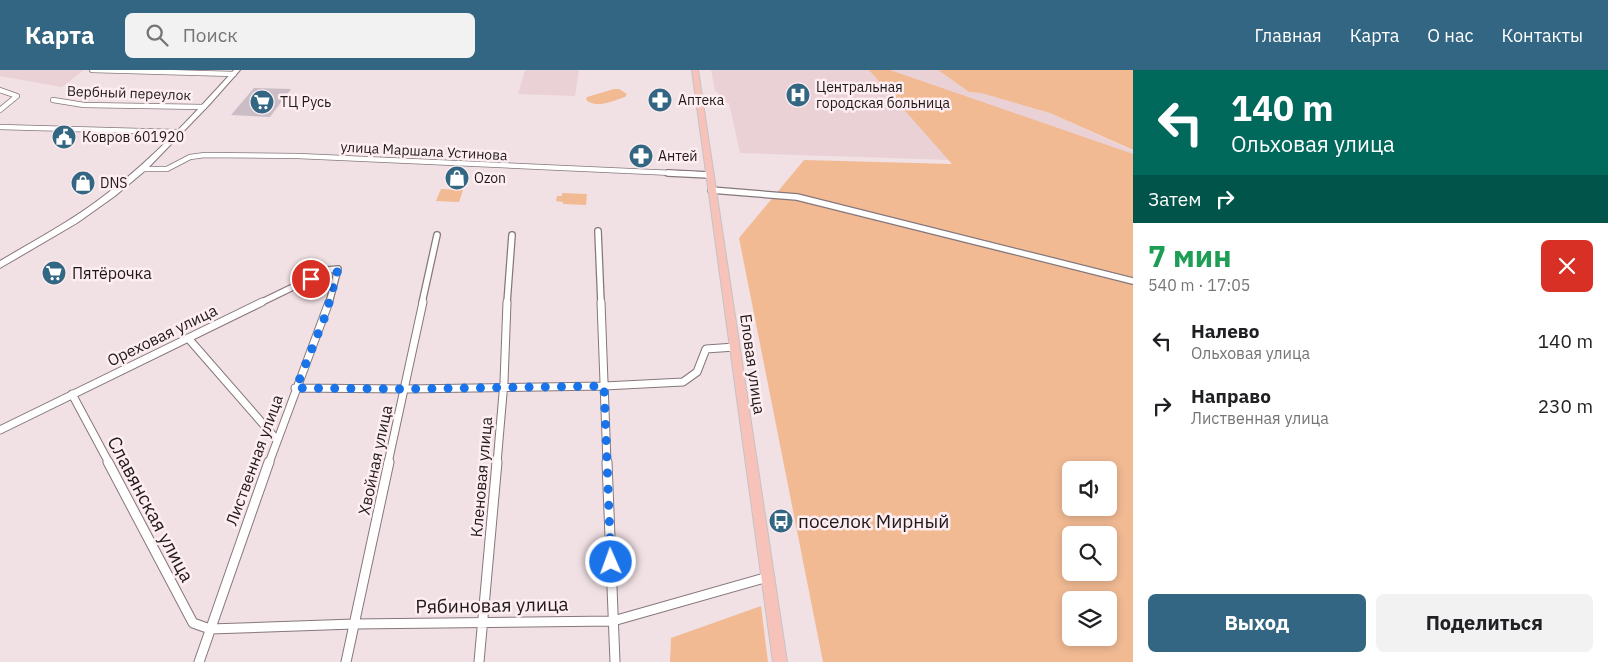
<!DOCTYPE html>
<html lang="ru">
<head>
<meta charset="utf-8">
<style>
	:root { --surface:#fff; --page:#f2f2f2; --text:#202124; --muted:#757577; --accent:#326682 }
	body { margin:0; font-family:"IBM Plex Sans",sans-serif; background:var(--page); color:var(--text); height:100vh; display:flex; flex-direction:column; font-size:19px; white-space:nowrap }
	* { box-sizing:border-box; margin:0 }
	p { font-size:16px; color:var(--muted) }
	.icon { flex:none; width:28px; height:28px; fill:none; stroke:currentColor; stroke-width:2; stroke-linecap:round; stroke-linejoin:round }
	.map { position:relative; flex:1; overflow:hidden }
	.details { display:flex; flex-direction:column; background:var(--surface); width:475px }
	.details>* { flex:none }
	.guide { background:#00695c; color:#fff; overflow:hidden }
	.tools { position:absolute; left:1062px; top:391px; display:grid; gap:10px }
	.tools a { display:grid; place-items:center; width:55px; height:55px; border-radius:8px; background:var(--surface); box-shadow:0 2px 8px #0003; font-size:25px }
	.pin { position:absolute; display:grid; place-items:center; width:42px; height:42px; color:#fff; margin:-21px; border:2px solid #fff; border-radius:50%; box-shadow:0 1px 5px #0007 }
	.me { position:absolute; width:55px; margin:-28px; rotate:358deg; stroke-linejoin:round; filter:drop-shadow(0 0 4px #0008) }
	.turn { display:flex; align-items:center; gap:18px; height:105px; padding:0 15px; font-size:22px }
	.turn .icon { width:65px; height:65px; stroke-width:2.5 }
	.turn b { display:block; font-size:35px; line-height:42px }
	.then { display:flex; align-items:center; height:48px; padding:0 15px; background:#0003; gap:10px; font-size:19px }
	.round { display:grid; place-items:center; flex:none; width:52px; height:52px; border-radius:8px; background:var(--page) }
	.headline { display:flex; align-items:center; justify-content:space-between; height:85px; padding:0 15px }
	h1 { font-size:30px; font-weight:700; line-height:38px; color:#1e9e55 }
	.action { display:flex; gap:10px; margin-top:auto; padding:10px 15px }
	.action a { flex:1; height:58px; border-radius:8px; background:var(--accent); color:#fff; font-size:20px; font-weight:700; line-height:58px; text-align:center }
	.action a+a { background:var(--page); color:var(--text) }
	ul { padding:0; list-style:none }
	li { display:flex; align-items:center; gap:15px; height:65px; padding:0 15px }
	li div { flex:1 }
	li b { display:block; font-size:19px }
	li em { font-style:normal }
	header { display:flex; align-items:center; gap:30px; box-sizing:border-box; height:70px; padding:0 25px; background:var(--accent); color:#fff }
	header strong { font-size:24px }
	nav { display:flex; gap:28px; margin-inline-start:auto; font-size:18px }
	.search { width:350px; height:45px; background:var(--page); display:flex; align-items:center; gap:12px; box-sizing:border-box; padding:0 18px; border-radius:8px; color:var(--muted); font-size:19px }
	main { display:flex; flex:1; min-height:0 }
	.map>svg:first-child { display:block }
</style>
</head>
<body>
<header>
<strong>Карта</strong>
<div class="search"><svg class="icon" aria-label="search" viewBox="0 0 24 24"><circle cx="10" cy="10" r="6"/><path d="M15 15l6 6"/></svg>Поиск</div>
<nav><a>Главная</a><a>Карта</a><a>О нас</a><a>Контакты</a></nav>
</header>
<main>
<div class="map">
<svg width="1133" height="592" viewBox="0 0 1133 592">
	<rect width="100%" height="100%" fill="#f1e1e4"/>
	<path fill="#ead1d6" d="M 0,0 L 84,0 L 62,17 L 0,6 Z
		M 525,0 L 579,0 L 575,26 L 518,24 Z
		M 711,0 L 938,0 L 969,22 L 981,23 L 1050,43 L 1133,81 L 1133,96 L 740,83 L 729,33 L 720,33 L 718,22 L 715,21 Z"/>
	<path fill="#f1ba93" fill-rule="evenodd" d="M 869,0 L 890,0 L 1133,84 L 1133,592 L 823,592 L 739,168 L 804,90 L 952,94 ZM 1071,400 L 1109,400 L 1109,438 L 1071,438 ZM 1071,465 L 1109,465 L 1109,502 L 1071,502 ZM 1071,530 L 1109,530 L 1109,568 L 1071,568 Z
		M 938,0 L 1133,0 L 1133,80 L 1050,43 L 981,23 L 969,22 Z
		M 614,19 L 619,19 L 627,24 L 625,27 C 612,31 598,39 586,30 L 587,27 Z
		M 441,119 L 463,120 L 459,132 L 436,131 Z
		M 562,123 L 587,124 L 586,135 L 563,134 L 563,132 L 556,131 L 557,126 L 562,126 Z
		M 761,536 L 768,592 L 670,592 L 671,568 Z"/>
	<path fill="#cabdc5" d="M 254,18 L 291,19 L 270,47 L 231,45 Z"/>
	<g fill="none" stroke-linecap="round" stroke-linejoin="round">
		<defs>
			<path id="minor-far3" d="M 92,0 L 234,4
				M 0,20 L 17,26 L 0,40
				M 53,30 L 84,35 L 204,37
				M 0,57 L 177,62
				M 141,99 L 167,99 L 190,87 L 205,85 L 298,86 L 695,104"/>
			<path id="minor-far2" d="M 668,103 L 709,105
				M 711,120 L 797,127 L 1133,211
				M 598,161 L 601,233
				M 260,233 L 328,200 L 338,199 L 329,233
				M 422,233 L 437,165
				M 507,233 L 512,165"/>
			<path id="minor-far1" d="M 601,232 L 607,393
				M 188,268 L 277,370
				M 295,318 L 405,319 L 604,316 L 683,312 L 697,302 L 706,279 L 735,277
				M 72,324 L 109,393
				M 0,360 L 262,232
				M 269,393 L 329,232
				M 388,393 L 423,232
				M 497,393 L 504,312 L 507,232"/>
			<path id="minor" d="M 108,392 L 193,553 L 210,559 L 354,554 L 613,551 L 768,507
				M 607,392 L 615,592
				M 199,592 L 269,392
				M 346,592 L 389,392
				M 479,592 L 497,392"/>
			<path id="secondary" d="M 234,0 L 240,0 L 209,35 L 147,99 L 115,126 L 77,153 L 0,198 L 0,191 C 37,169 75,149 109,122 C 155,87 195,43 234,0 Z"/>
			<path id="primary" d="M 692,0 L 698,0 L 787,592 L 773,592 Z"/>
		</defs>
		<use href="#minor-far3" stroke="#86777a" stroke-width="6"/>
		<use href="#minor-far2" stroke="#86777a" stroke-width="8"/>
		<use href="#minor-far1" stroke="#86777a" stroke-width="9"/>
		<use href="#minor" stroke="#86777a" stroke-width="11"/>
		<use href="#secondary" stroke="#86777a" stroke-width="2"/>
		<use href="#primary" stroke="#c5c3c4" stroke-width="2"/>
		<use href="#minor-far3" stroke="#fff" stroke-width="4.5"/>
		<use href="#minor-far2" stroke="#fff" stroke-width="5.5"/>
		<use href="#minor-far1" stroke="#fff" stroke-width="7"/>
		<use href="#minor" stroke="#fff" stroke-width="9"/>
		<use href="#secondary" fill="#fff" fill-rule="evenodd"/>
		<use href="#primary" fill="#f7c2b9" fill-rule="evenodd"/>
	</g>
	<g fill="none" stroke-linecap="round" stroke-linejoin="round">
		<path stroke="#1a73e8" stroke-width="9" stroke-dasharray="0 16.2" d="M 311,209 L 328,200 L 338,199 L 326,244 L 296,318 L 404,319 L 604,316 L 611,492"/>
	</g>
	<defs>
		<symbol id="hospital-disc" viewBox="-11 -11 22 22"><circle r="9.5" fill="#326682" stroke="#feeef1"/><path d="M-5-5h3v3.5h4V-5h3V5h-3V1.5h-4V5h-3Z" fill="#fff"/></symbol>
		<symbol id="pharmacy-disc" viewBox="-11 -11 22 22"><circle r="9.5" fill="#326682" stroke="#feeef1"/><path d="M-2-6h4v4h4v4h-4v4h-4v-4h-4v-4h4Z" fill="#fff"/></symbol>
		<symbol id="supermarket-disc" viewBox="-11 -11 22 22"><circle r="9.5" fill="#326682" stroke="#feeef1"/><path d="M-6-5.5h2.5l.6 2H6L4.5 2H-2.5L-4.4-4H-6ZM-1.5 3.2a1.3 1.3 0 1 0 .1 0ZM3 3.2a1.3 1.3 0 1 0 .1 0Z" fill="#fff"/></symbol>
		<symbol id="civic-disc" viewBox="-11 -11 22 22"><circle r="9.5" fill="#326682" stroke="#feeef1"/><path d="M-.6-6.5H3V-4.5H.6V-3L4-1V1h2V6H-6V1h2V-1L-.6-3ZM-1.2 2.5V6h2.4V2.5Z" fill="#fff"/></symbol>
		<symbol id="shop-disc" viewBox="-11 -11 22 22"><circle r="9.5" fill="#326682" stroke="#feeef1"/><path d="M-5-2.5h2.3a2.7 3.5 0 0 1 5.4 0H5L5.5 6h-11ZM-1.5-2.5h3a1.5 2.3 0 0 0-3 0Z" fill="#fff"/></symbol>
		<symbol id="bus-disc" viewBox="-11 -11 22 22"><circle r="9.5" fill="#326682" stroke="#feeef1"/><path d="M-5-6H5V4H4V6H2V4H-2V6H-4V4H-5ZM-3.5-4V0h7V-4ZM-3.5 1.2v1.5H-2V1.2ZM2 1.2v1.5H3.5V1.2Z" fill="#fff"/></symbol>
	</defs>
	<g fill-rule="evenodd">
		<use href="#hospital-disc" x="784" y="11" width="28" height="28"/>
		<use href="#pharmacy-disc" x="646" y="16" width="28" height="28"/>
		<use href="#supermarket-disc" x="248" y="18" width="28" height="28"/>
		<use href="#civic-disc" x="50" y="53" width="28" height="28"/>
		<use href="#pharmacy-disc" x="627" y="72" width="28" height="28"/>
		<use href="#shop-disc" x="443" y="94" width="28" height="28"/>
		<use href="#shop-disc" x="69" y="99" width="28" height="28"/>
		<use href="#supermarket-disc" x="40" y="189" width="28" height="28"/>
		<use href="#bus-disc" x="767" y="437" width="28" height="28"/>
	</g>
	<g text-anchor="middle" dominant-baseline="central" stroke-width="5" stroke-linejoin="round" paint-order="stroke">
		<g font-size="14" fill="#201a1b" stroke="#feeef1" text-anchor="start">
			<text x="816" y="17">Центральная<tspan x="816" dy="16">городская больница</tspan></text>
			<text x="678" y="30">Аптека</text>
			<text x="280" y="32">ТЦ Русь</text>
			<text x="82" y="67">Ковров 601920</text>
			<text x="658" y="86">Антей</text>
			<text x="474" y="108">Ozon</text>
			<text x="100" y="113">DNS</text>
		</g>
		<g font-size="14" fill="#201a1b" stroke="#feeef1">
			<text transform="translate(129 23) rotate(2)">Вербный переулок</text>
			<text transform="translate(424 81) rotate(3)">улица Маршала Устинова</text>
		</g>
		<g font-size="16" fill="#201a1b" stroke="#feeef1" text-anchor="start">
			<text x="72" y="203">Пятёрочка</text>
		</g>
		<g font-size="16" fill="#201a1b" stroke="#feeef1">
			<text transform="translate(162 265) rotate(-26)">Ореховая улица</text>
			<text transform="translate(753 294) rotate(82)">Еловая улица</text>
			<text transform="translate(254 390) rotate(-70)">Лиственная улица</text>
			<text transform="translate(375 390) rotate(-78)">Хвойная улица</text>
			<text transform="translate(481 407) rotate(-85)">Кленовая улица</text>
		</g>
		<g font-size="19" fill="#201a1b" stroke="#feeef1">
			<text transform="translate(151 439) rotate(62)">Славянская улица</text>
			<text transform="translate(492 535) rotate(-1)">Рябиновая улица</text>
		</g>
		<g font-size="19" fill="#201a1b" stroke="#feeef1" text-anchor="start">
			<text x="798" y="451">поселок Мирный</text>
		</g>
	</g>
</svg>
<div class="tools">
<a><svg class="icon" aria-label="sound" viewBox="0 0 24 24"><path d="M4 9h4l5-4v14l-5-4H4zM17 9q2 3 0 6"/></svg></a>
<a><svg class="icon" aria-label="search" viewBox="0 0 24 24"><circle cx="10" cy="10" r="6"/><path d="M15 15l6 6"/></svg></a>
<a><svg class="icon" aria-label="layers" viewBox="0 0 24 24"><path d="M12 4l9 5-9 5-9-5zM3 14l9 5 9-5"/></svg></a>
</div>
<div class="pin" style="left:311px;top:209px;background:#d93025"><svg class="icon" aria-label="arrive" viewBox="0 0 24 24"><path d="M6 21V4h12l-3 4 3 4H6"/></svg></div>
<svg class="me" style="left:611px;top:492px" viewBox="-20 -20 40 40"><circle r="17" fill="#1a73e8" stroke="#fff" stroke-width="3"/><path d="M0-11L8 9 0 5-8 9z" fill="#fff"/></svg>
</div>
<section class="details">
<div class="guide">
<div class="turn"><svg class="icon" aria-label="left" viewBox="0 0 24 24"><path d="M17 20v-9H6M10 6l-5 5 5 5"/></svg><div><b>140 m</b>Ольховая улица</div></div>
<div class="then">Затем<svg class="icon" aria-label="right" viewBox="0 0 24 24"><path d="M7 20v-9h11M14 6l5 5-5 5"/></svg></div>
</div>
<div class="headline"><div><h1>7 мин</h1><p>540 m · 17:05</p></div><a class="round" style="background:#d93025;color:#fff"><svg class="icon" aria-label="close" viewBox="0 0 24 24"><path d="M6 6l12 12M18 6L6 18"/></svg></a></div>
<ul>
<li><svg class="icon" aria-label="left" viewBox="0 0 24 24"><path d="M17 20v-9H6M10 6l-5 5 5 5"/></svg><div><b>Налево</b><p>Ольховая улица</p></div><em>140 m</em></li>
<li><svg class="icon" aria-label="right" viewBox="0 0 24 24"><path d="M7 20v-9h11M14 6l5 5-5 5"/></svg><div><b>Направо</b><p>Лиственная улица</p></div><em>230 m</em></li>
</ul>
<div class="action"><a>Выход</a><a>Поделиться</a></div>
</section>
</main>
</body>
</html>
